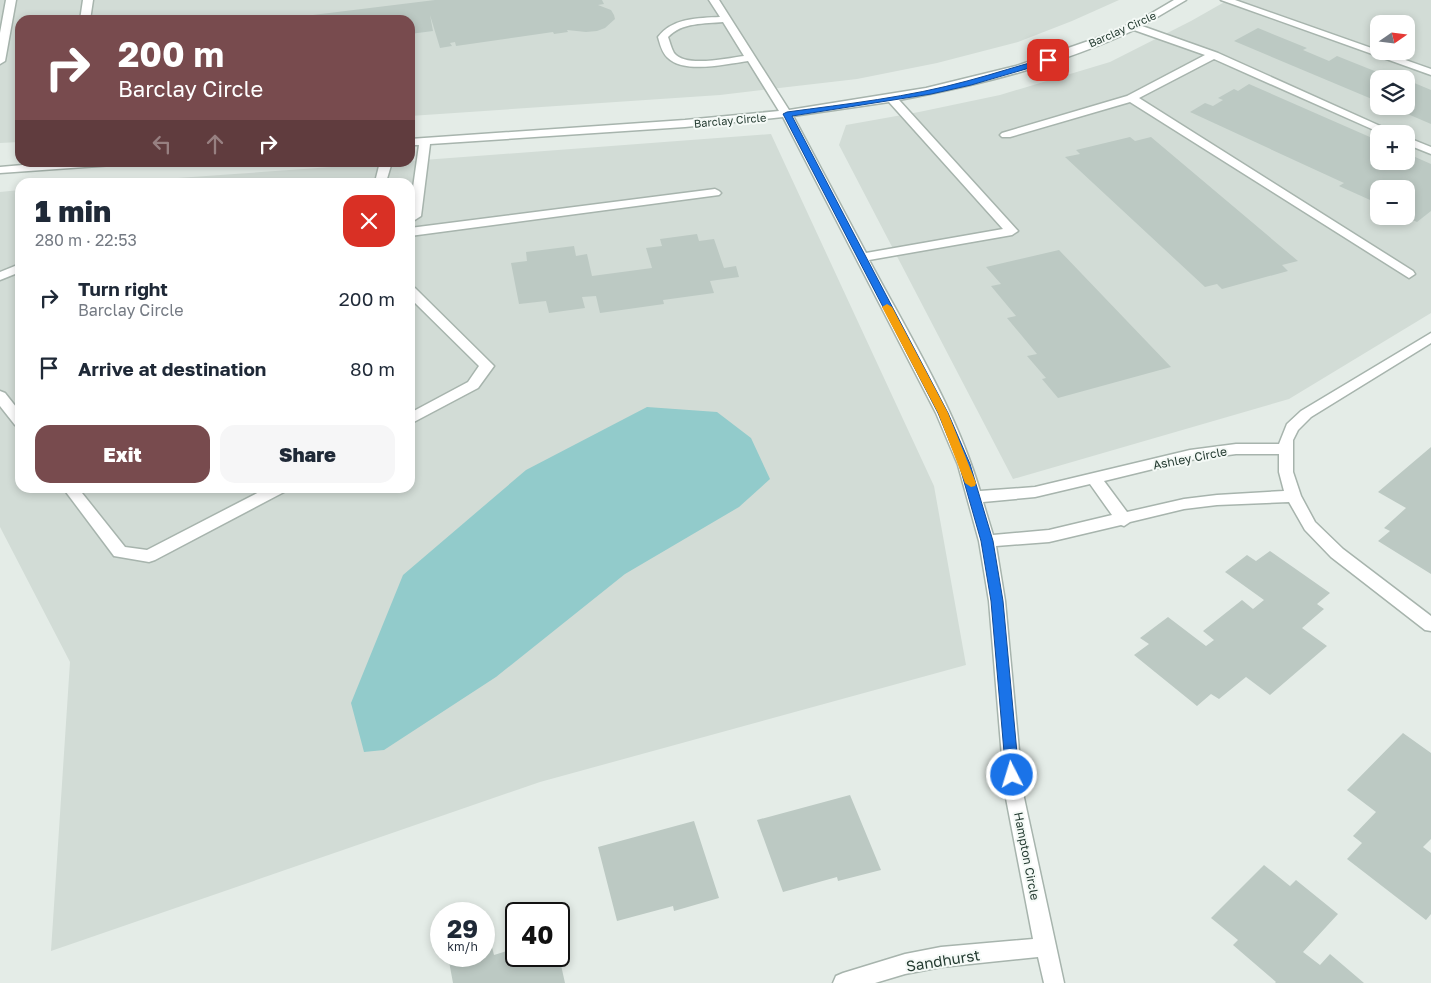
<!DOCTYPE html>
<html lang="en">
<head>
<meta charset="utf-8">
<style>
	:root { --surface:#fff; --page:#f6f6f7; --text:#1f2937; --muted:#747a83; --accent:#784b4e }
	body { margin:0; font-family:"Golos Text",sans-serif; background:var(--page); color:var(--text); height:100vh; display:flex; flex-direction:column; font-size:19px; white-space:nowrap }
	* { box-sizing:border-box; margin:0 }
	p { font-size:16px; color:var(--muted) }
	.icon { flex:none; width:28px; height:28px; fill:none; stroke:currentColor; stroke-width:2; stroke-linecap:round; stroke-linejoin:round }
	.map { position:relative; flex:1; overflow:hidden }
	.side { position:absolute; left:15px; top:178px; width:400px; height:315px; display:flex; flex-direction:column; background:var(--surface); border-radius:15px; box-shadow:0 2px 8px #0003 }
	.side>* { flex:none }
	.top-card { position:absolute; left:15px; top:15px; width:400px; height:152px; border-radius:15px; box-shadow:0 2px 8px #0003; background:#784b4e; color:#fff; overflow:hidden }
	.needle { width:32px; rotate:76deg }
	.fabs { position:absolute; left:1370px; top:15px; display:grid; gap:10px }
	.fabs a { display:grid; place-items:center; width:45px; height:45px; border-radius:10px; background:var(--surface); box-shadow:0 2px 8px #0003; font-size:25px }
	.speed { position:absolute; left:430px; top:902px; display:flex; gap:10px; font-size:25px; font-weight:700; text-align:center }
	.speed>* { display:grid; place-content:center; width:65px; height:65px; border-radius:50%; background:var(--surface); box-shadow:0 2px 8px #0003; line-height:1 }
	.speed small { font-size:12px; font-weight:400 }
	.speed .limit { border:2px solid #111; border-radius:8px; background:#fff; color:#111 }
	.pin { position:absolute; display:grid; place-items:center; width:42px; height:42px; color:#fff; margin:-21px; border-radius:10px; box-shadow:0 2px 8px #0006 }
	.me { position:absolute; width:55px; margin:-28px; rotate:355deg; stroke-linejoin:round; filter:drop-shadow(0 0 4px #0008) }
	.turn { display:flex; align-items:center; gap:18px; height:105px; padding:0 20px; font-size:22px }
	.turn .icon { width:65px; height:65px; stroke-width:2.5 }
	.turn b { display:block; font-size:35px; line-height:42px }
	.lanes { display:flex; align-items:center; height:48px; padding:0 20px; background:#0003; justify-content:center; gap:25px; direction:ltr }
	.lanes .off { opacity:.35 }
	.round { display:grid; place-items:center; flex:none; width:52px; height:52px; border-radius:15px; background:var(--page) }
	.overview { display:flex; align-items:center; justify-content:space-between; height:85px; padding:0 20px }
	h1 { font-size:30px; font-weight:800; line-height:38px }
	.primary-button { display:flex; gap:10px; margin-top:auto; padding:10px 20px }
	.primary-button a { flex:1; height:58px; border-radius:15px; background:var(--accent); color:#fff; font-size:20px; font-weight:800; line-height:58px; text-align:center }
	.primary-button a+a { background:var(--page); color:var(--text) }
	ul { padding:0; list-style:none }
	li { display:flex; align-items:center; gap:15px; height:70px; padding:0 20px }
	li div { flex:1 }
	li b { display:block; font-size:19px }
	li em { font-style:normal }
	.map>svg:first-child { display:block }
</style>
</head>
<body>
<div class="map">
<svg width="1431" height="983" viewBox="0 0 1431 983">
	<rect width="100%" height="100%" fill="#e4ece7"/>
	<path fill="#d2dcd6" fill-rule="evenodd" d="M 0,0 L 1119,0 L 1072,21 L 1018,42 L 937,63 L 857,79 L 720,95 L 410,116 L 410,20 L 20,20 L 20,142 L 0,143 Z
		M 1228,0 L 1431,0 L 1431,313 L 1289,399 L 1013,479 L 839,145 L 846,125 L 919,112 L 1000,95 L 1110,62 L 1191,21 ZM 1379,24 L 1406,24 L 1406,51 L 1379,51 ZM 1379,79 L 1406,79 L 1406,106 L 1379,106 ZM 1379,134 L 1406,134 L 1406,161 L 1379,161 ZM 1379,189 L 1406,189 L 1406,216 L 1379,216 Z
		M 771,134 L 934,486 L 966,665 L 540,782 L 51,951 L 70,662 L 0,527 L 0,192 L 20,190 L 20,488 L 410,488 L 410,182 L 121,182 L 388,163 L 410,162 L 410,161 Z"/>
	<path fill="#92cbcb" d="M 647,407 L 717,412 L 751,438 L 770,479 L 739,507 L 625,574 L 496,677 L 384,750 L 364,752 L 351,703 L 403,575 L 526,470 Z"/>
	<path fill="#bcc9c3" d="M 435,0 L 602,0 L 604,4 L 598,5 L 611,10 L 614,15 L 615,19 L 605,28 L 597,31 L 586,32 L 567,30 L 568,32 L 554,34 L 553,32 L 456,46 L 455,42 L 450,43 L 452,46 L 440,48 L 430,15 L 433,31 L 410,34 L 410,20 L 272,20 Z
		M 1258,28 L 1307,48 L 1303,50 L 1329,61 L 1337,56 L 1382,74 L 1379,76 L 1385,79 L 1379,79 L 1379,102 L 1234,41 Z
		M 1412,82 L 1431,90 L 1431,124 L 1389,106 L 1406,106 L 1406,86 Z
		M 1249,84 L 1379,141 L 1379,161 L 1406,161 L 1406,153 L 1431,164 L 1431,211 L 1417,222 L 1406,217 L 1406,189 L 1379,189 L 1379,204 L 1339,186 L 1344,183 L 1190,112 L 1205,103 L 1213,106 L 1223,100 L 1218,98 L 1234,89 L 1238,91 Z
		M 1130,137 L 1135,141 L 1151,137 L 1298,261 L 1282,265 L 1288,271 L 1222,289 L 1217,284 L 1205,287 L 1065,157 L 1080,154 L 1076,150 Z
		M 697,234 L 699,241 L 714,239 L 724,268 L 736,266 L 739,277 L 710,281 L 714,293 L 663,300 L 664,304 L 600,313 L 596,296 L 582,297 L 585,308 L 549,313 L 546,301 L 519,304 L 511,263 L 527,261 L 526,252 L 574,246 L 576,256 L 587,254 L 592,276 L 652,268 L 646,248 L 662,246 L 660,239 Z
		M 1059,250 L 1171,367 L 1058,398 L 1042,379 L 1046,378 L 1027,356 L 1037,354 L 1007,318 L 1016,316 L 991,286 L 1001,284 L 986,267 Z
		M 1431,447 L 1431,574 L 1378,541 L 1390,531 L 1384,528 L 1406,508 L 1378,492 Z
		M 1270,551 L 1330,593 L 1317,604 L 1324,609 L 1302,628 L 1327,646 L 1270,695 L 1246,677 L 1219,699 L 1211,694 L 1197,706 L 1134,655 L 1149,644 L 1140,638 L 1168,617 L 1206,646 L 1214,640 L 1203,631 L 1242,600 L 1253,609 L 1264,600 L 1225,572 L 1247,555 L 1256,561 Z
		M 1403,733 L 1431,753 L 1431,839 L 1423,847 L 1431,853 L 1431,914 L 1426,920 L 1347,859 L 1362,843 L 1353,836 L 1376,812 L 1347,790 Z
		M 850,795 L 881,870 L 838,881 L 837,877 L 783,892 L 757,820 Z
		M 694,821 L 719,898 L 674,911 L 673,906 L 617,921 L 598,847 Z
		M 1264,865 L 1290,886 L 1296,880 L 1338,914 L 1303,952 L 1320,965 L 1330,954 L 1364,983 L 1275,983 L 1276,982 L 1233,945 L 1238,940 L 1211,918 Z
		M 490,939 L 494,955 L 516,948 L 516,956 L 559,956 L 565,983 L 453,983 L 448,956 L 484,956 L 484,941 Z"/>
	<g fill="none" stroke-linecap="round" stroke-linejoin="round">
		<defs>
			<path id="minor" d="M 6,0 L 16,0 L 5,61 L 0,64 L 0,33 Z
				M 83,0 L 93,0 L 90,20 L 80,20 Z
				M 709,0 L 719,0 L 789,110 L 926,88 L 1016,66 L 1100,37 L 1140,20 L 1174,0 L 1186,0 L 1142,26 L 1218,53 L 1398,134 L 1383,134 L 1214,59 L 1139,98 L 1413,271 L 1415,274 L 1409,278 L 1130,102 L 1010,137 L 1002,137 L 1000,135 L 1002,133 L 1127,96 L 1205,55 L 1134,30 C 1060,65 978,85 899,100 L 1018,231 L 1012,235 L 869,260 C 909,335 956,410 980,491 L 1035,487 L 1190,450 L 1236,444 L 1279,444 L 1287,424 L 1301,411 L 1431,333 L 1431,343 L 1311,417 L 1298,430 L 1293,440 L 1293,472 L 1301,496 L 1315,522 L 1343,549 L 1431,616 L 1431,631 L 1425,630 L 1331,557 L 1305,530 L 1289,502 L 1217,505 L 1184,509 L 1130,522 L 1124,526 L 1121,525 L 1049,542 L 996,546 L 1005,601 L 1023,793 L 1064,983 L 1044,983 L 1038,957 L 941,967 L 905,974 L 875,983 L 833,983 L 836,976 L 843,973 L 905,954 L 941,947 L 1033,939 L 1005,793 L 989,601 L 979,541 L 958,465 L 936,413 L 783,117 L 685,127 L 430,144 L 421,216 L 410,223 L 410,209 L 419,145 L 410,145 L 410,139 L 685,120 L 779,111 L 748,61 C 727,64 684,74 668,58 C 662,53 660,44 658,37 C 672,18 698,18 720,17 ZM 723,22 L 744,56 C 728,58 685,68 674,53 C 671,48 670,42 668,37 C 682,22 705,24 723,22 ZM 889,102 L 1003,229 L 866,253 L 793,116 ZM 1236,454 L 1279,454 L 1279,472 L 1284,491 L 1217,495 L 1184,499 L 1127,512 L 1104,481 L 1190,460 ZM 1090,484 L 1112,515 L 1049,530 L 993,535 L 983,502 L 1035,497 Z
				M 1221,0 L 1235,0 L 1431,69 L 1431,75 Z
				M 1406,137 L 1431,147 L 1431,154 L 1406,144 Z
				M 57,162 L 118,162 L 113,165 L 0,173 L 0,167 Z
				M 380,162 L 392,162 L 386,182 L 375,182 Z
				M 715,189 L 719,191 L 721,193 L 719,195 L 410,236 L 410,228 Z
				M 20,264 L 20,272 L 0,280 L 0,272 Z
				M 410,287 L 415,288 L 494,366 L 478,388 L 410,424 L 410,413 L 468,382 L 479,366 L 410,298 Z
				M 0,391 L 5,393 L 20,412 L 20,427 L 15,425 L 0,406 Z
				M 63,488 L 78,488 L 125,547 L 147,550 L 267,488 L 286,488 L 284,492 L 155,560 L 149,562 L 114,556 Z"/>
		</defs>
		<use href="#minor" stroke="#a7b4ad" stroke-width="3"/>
		<use href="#minor" fill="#fff" fill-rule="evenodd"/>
	</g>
	<path fill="#1a73e8" stroke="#114b97" d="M 1048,58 L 1051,60 L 1050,62 L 971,85 L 931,94 L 792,116 L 948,413 L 970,464 L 993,541 L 1003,601 L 1019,775 L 1017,780 L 1012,781 L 1008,780 L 1006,775 L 991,601 L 981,541 L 959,464 L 938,413 L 783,114 L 787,112 C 847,104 909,97 967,81 C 994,74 1020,65 1048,58 Z"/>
	<path fill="#f59e0b" d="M 887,304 L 892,307 L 948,413 L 976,483 L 975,486 L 971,487 L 965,483 L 938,413 L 882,307 Z"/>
	<g text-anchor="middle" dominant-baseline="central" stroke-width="4" stroke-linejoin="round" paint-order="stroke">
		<g font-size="11" fill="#253c32" stroke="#f4f9f6">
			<text transform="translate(1122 29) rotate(-24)">Barclay Circle</text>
			<text transform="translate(730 120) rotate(-5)">Barclay Circle</text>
		</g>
		<g font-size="12" fill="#253c32" stroke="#f4f9f6">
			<text transform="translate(1190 458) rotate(-11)">Ashley Circle</text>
			<text transform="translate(1027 856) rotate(79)">Hampton Circle</text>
		</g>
		<g font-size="15" fill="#253c32" stroke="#f4f9f6">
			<text transform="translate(943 960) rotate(-9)">Sandhurst</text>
		</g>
	</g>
</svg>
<div class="fabs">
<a><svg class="needle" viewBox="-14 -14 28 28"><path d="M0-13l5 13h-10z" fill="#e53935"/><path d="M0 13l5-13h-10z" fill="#747a83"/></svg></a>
<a><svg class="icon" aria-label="layers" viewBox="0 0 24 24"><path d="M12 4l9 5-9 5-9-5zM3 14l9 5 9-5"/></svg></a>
<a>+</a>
<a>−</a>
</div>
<div class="speed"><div>29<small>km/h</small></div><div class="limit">40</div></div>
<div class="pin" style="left:1048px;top:60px;background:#d93025"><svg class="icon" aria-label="arrive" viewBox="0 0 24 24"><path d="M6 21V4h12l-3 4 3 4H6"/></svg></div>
<svg class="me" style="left:1012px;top:775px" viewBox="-20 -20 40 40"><circle r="17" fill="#1a73e8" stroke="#fff" stroke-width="3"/><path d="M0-11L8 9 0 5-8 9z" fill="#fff"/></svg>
<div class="top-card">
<div class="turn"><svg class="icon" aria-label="right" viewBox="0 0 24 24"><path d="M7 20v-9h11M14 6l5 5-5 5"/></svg><div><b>200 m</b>Barclay Circle</div></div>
<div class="lanes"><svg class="icon off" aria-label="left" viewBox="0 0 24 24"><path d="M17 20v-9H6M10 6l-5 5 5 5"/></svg><svg class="icon off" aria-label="ahead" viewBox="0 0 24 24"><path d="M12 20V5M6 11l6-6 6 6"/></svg><svg class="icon" aria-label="right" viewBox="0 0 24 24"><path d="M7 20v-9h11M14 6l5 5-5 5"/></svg></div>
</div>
<section class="side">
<div class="overview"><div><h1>1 min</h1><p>280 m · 22:53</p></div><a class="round" style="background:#d93025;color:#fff"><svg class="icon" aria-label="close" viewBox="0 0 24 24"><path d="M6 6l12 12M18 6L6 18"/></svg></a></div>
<ul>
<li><svg class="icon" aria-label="right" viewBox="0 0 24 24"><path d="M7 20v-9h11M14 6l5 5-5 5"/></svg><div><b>Turn right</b><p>Barclay Circle</p></div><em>200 m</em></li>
<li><svg class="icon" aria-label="arrive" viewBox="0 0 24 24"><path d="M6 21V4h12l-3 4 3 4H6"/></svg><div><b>Arrive at destination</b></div><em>80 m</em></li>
</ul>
<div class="primary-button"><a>Exit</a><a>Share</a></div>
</section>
</div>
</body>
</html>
